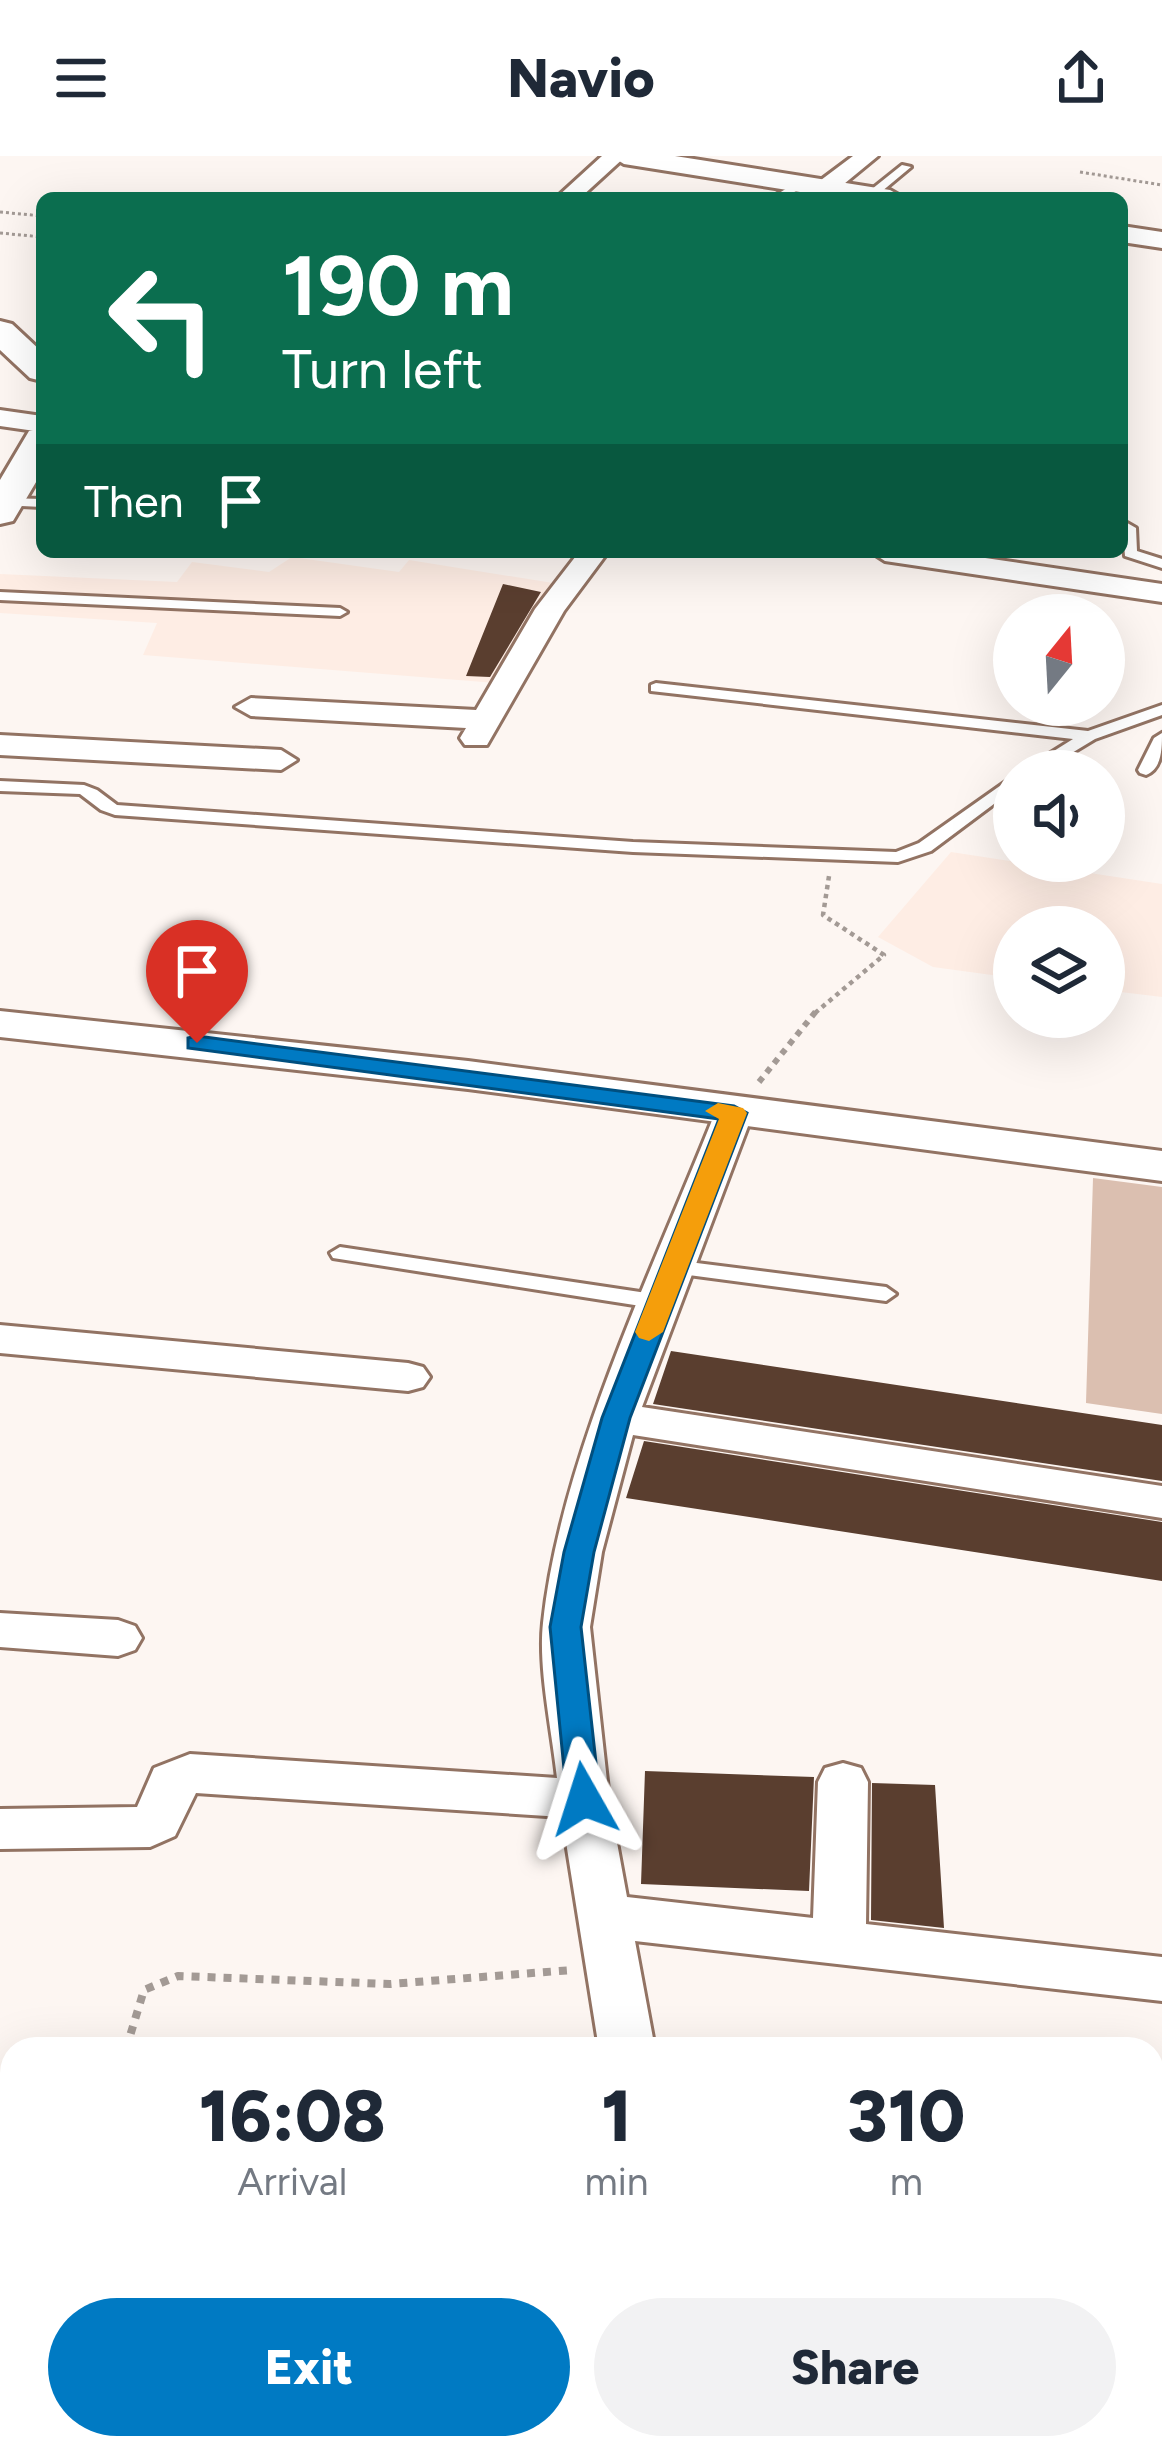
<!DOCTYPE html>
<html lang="en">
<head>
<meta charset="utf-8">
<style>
	:root { --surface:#fff; --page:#f2f2f3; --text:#1f2937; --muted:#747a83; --accent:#007ac3 }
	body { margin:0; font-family:Figtree,sans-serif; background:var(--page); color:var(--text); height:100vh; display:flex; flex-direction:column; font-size:45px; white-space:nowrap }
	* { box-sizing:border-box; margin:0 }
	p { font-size:39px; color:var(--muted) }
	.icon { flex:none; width:66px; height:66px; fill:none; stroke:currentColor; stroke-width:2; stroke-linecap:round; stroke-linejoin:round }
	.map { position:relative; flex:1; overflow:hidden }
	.details { position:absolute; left:0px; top:1881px; width:1164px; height:423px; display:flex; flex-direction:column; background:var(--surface); border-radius:36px 36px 0 0; box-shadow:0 12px 48px #0002 }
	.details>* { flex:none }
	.top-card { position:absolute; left:36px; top:36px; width:1092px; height:366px; border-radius:18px; box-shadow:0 12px 48px #0002; background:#0b6e4f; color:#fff; overflow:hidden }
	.needle { width:78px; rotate:18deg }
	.fabs { position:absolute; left:993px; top:438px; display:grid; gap:24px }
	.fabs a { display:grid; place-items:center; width:132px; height:132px; border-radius:50%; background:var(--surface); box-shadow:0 12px 48px #0002; font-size:60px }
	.pin { position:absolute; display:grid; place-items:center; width:102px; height:102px; color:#fff; margin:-123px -51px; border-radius:50% 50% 50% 0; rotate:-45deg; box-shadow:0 0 12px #0007 }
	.pin .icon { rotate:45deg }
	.me { position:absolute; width:132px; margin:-66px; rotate:354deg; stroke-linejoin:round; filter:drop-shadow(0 0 9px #0008) }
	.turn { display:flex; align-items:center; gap:42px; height:252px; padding:0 48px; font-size:54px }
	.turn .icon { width:156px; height:156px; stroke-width:2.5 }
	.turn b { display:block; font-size:84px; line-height:102px }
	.then { display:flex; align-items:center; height:114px; padding:0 48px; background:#0003; gap:24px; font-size:45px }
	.eta { display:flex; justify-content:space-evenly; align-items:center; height:204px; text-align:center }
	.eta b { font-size:72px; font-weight:800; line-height:84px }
	.button { display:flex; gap:24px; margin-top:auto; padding:24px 48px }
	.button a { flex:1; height:138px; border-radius:72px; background:var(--accent); color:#fff; font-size:48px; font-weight:800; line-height:138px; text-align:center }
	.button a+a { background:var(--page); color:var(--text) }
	header { display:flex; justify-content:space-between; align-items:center; height:156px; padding:0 48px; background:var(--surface); font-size:54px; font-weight:800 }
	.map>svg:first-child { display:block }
</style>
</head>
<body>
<header><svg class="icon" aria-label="menu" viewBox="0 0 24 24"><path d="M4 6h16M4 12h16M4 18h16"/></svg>Navio<svg class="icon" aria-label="share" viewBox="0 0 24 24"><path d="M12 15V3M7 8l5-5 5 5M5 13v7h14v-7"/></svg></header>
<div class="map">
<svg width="1162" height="2302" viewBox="0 0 1162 2302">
	<rect width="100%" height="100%" fill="#fdf6f2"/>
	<path fill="#feede4" d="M 292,401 L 399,416 L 409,404 L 553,427 L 496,527 L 143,499 L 157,467 L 0,457 L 0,418 L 177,426 L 192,406 L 269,416 Z
		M 951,696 L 1162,728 L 1162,841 L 1104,834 L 1104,771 L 1014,771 L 1014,822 L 933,811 L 878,781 Z"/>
	<path fill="#dbbfb0" d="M 1093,1022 L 1162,1031 L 1162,1258 L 1086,1247 Z"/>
	<path fill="#5a3e2f" d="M 503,428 L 541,436 L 490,521 L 466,520 Z
		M 671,1195 L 1162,1269 L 1162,1325 L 653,1248 Z
		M 644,1285 L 1162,1366 L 1162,1425 L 626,1342 Z
		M 645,1615 L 814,1621 L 809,1735 L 641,1728 Z
		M 872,1627 L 935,1629 L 944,1772 L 871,1764 Z"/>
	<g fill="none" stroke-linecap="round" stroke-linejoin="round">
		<defs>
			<path id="service" d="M 902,9 L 911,11 L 875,41 L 867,41 L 867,37 Z
				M 797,26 L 807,28 L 785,42 L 771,42 Z
				M 6,342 L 42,343 L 42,351 L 1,349 L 0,345 Z
				M 1122,364 L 1136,372 L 1137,395 L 1162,403 L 1162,412 L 1125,400 Z
				M 0,436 L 340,452 L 347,456 L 340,460 L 0,444 Z
				M 656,527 L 1088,575 L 1162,549 L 1162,559 L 1095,583 L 1042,615 L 1022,615 L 1073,583 L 651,535 L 651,529 Z
				M 1162,577 C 1162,592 1162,613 1146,619 L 1140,617 L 1138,614 L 1154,582 Z
				M 1014,620 L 1014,633 L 931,695 L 898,706 L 633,696 L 115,659 L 101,654 L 80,638 L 0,635 L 0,625 L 84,629 L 97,634 L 117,649 L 633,686 L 896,696 L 919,687 Z
				M 340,1091 L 660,1139 L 670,1146 L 660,1153 L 333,1102 L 330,1097 Z
				M 673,1104 L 886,1131 L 896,1138 L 886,1145 L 666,1116 L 663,1111 L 666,1106 Z
				M 1152,2087 L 1162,2088 L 1162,2114 L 1152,2113 Z"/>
			<path id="minor" d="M 602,0 L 626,0 L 580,42 L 556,42 Z
				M 853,0 L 878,0 L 833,37 L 817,37 L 817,27 Z
				M 0,254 L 42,260 L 42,276 L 0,270 Z
				M 579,396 L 608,396 L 564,455 L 487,589 L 465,589 L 460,582 L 466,572 L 251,560 L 235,551 L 251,542 L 476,554 L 535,453 Z
				M 871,396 L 944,396 L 1162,428 L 1162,446 L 885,405 Z
				M 0,579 L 281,594 L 297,604 L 281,614 L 0,599 Z
				M 734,945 L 748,949 L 753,957 L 642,1251 L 1162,1330 L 1162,1362 L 633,1279 L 602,1396 L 590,1471 L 609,1643 L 627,1741 L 813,1762 L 818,1626 L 825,1612 L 843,1607 L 861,1612 L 868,1626 L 866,1768 L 1162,1801 L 1162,1845 L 635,1785 L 655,1893 L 599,1893 L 562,1661 L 196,1637 L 175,1680 L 150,1691 L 0,1693 L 0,1653 L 137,1651 L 154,1612 L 190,1598 L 557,1622 C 552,1575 538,1512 543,1467 C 560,1303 654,1111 715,957 L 720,949 Z
				M 0,1169 L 408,1207 L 423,1211 L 430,1221 L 423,1231 L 408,1235 L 0,1197 Z
				M 0,1457 L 118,1464 L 135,1470 L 142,1482 L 135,1494 L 118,1500 L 0,1491 Z
				M 665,2292 L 727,2292 L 728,2302 L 666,2302 Z"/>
			<path id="tertiary" d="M 611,0 L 675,0 L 890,34 L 904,42 L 838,42 L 624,8 Z
				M 1122,70 L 1162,76 L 1162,92 L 1122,86 Z
				M 0,855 L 468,905 L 1162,995 L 1162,1025 L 468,933 L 0,881 Z"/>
			<path id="secondary" d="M 0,165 L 12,168 L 42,196 L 42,225 L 30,222 L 0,194 Z
				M 42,272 L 42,316 L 13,365 L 0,368 L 0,324 L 29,275 Z"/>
		</defs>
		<use href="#service" stroke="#927363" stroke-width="6"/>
		<use href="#minor" stroke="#927363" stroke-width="6"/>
		<use href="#tertiary" stroke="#927363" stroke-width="6"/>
		<use href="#secondary" stroke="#927363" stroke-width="6"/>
		<path stroke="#a39a95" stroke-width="3" stroke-dasharray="3 3" stroke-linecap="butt" d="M 1080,16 L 1162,29
			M 0,56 L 42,60
			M 0,77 L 42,81"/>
		<path stroke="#a39a95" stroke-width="4.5" stroke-dasharray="4.5 4.5" stroke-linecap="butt" d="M 815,857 L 884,799 L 823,759 L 829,720"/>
		<path stroke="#a39a95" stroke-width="6" stroke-dasharray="6 6" stroke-linecap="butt" d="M 759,926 L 817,854"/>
		<path stroke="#a39a95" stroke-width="8" stroke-dasharray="8 8" stroke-linecap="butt" d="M 126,1893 L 144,1834 L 178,1820 L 390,1828 L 572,1814
			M 0,1925 L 12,1926
			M 0,2027 L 12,2027"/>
		<use href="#service" fill="#fff" fill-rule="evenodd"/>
		<use href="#minor" fill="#fff" fill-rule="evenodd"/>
		<use href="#tertiary" fill="#fff" fill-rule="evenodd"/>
		<use href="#secondary" fill="#fff" fill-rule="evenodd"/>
	</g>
	<path fill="#007ac3" stroke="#004f7f" stroke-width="3" d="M 197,880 L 734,950 L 747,957 L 630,1262 L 594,1396 L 581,1471 L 600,1643 L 595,1652 L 584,1656 L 572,1652 L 567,1643 L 550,1471 L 564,1396 L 602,1262 L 719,963 L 188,892 L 188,882 Z"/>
	<path fill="#f59e0b" d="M 718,947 L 743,952 L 747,957 L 663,1176 L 649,1185 L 639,1182 L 635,1176 L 719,963 L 705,955 Z"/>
</svg>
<div class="fabs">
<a><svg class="needle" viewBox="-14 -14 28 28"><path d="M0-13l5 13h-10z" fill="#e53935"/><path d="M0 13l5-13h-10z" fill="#747a83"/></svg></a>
<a><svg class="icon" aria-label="sound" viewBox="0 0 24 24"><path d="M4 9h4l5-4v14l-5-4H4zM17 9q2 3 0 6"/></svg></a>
<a><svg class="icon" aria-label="layers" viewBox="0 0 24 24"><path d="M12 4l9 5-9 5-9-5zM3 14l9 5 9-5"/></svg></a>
</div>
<div class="pin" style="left:197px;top:887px;background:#d93025"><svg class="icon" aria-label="arrive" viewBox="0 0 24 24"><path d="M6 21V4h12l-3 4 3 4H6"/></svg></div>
<svg class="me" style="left:584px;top:1643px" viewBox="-20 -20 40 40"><path d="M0-17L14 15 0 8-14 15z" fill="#007ac3" stroke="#fff" stroke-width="4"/></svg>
<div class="top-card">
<div class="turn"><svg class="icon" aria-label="left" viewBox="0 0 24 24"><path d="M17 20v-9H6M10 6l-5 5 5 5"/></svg><div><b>190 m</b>Turn left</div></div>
<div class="then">Then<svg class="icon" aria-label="arrive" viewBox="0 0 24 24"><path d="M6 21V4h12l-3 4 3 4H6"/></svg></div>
</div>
<section class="details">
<div class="eta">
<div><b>16:08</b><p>Arrival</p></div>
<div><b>1</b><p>min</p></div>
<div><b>310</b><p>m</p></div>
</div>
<div class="button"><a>Exit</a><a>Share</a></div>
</section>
</div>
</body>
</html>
